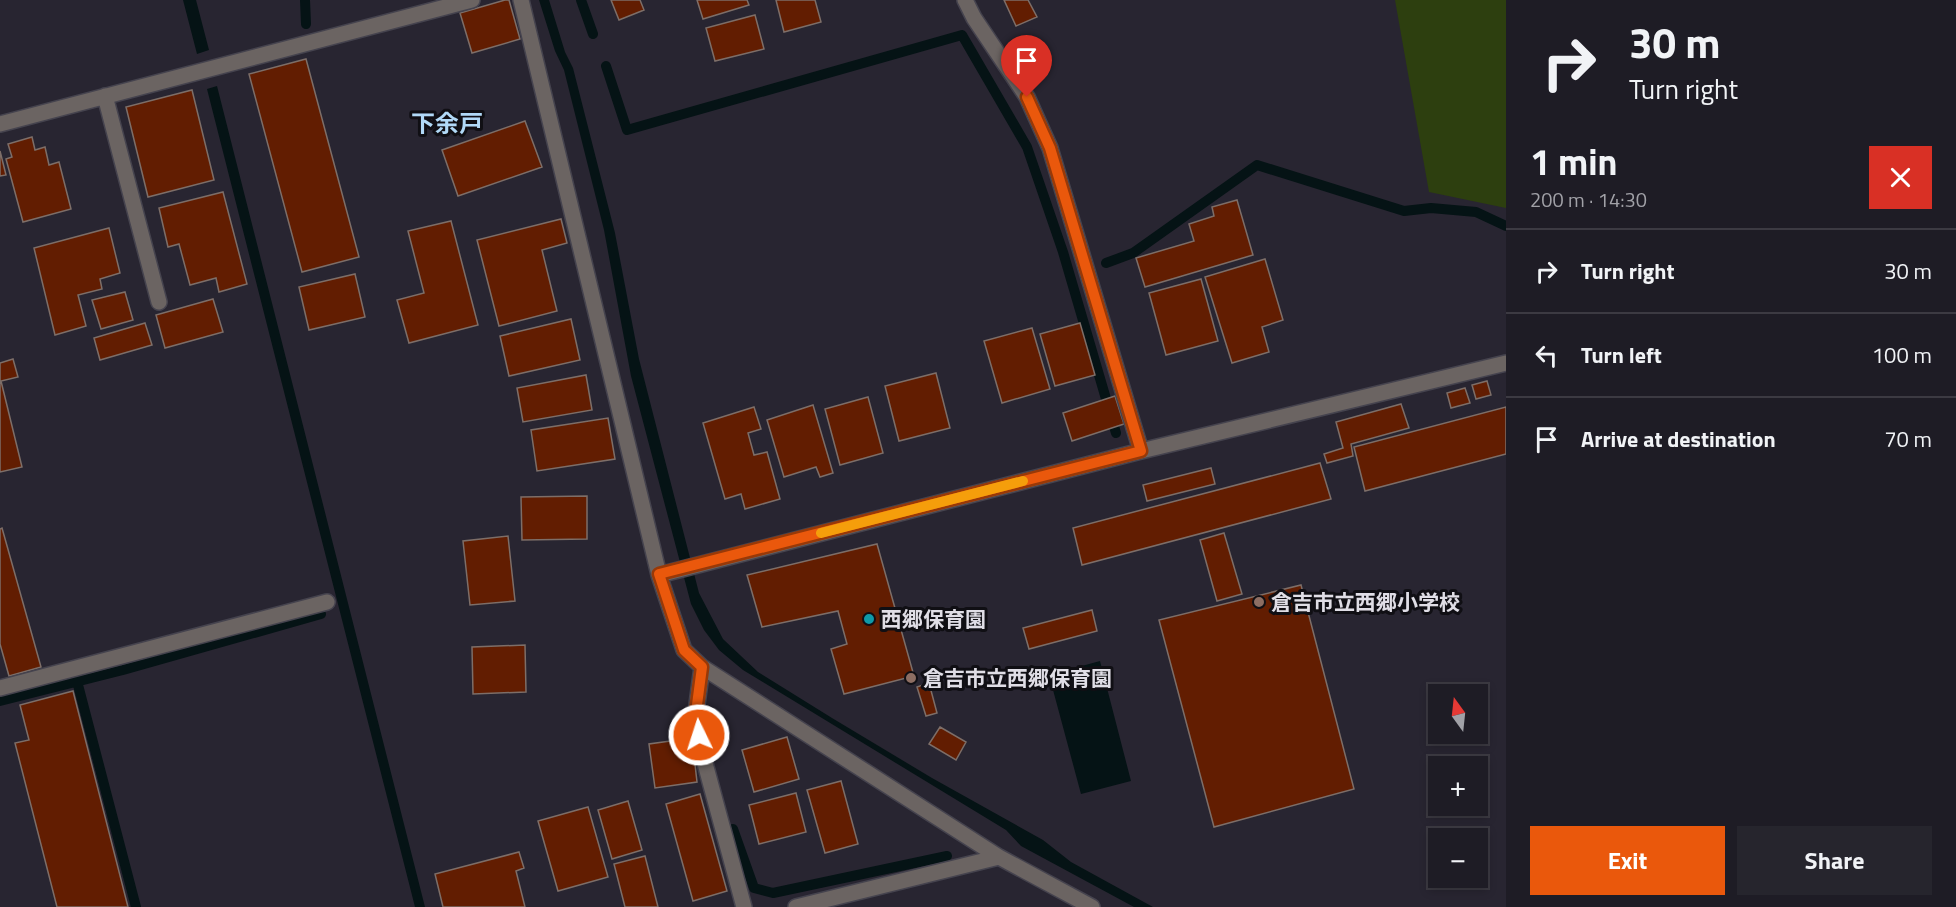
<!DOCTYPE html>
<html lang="en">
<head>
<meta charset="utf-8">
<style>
	:root { --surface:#1e1c25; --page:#26252d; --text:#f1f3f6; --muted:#a1a1a7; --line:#3c3a42; --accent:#ea580c }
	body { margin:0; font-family:"Titillium Web","Noto Sans JP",sans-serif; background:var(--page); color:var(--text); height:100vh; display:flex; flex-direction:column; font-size:22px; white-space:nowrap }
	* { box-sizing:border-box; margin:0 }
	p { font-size:20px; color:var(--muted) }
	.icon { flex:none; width:33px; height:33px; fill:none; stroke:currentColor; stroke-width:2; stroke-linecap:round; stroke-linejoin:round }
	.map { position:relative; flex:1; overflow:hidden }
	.drawer { display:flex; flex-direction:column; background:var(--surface); width:450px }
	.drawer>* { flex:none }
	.guide { background:#1e1c25; color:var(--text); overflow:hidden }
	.needle { width:39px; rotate:345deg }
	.fabs { position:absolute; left:1428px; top:684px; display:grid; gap:12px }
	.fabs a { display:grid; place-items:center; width:60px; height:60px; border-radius:0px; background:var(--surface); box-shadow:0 3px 9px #0003,0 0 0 2px var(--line); font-size:30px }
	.pin { position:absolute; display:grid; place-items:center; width:51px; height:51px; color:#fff; margin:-62px -26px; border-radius:50% 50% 50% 0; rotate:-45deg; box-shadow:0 0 6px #0007 }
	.pin .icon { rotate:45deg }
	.me { position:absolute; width:66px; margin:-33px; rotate:356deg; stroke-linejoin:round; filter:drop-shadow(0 0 4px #0008) }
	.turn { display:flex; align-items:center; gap:21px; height:126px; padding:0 24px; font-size:27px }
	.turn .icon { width:78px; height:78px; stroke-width:2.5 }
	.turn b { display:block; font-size:42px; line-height:51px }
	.round { display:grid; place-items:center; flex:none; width:63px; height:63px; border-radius:0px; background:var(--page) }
	.headline { display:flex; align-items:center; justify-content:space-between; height:102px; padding:0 24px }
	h1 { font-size:36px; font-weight:700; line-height:45px }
	.action { display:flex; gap:12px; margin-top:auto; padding:12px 24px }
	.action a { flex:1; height:69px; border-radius:0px; background:var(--accent); color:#fff; font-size:24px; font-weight:700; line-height:69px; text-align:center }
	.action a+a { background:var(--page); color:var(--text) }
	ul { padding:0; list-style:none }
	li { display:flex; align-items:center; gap:18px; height:84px; padding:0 24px; border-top:2px solid var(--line) }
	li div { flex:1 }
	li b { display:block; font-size:22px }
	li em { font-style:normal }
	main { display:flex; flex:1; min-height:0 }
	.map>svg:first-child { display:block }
</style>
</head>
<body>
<main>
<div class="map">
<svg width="1506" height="907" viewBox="0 0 1506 907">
	<rect width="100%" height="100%" fill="#282531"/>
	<path fill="#2d3f0f" d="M 1395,0 L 1506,0 L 1506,208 L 1429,192 Z"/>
	<path fill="#051315" d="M 183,0 L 196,0 L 209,50 L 197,54 Z
		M 539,0 L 549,0 L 565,52 L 573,68 L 615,233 L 639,359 L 699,593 L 723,639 L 758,672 L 832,718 L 932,778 L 1043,840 L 1071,862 L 1153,907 L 1134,907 L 1021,846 L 1006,830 L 743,670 L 719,650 L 704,630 L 691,604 L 631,376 L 604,230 L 564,70 L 555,51 Z
		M 217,86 L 425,907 L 415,907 L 207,89 Z
		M 1100,661 L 1131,781 L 1081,794 L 1049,675 Z"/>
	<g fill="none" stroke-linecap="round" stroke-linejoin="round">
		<path stroke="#051315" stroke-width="10" d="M 305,0 L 306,24
			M 581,0 L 593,34
			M 606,66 L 627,130 L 962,35 L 1027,147 L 1063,252 L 1116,433
			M 1106,263 L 1133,253 L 1257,165 L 1404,211 L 1431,208 L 1476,212 L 1506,226
			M 77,681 L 136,907
			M 0,701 L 123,670 L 321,614
			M 733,829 L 754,888 L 773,893 L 947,856"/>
	</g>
	<path fill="#621d01" stroke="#7d6e68" stroke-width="1.5" d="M 505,0 L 509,0 L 520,39 L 472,53 L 460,13 Z
		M 611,0 L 640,0 L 644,10 L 619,20 Z
		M 697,0 L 747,0 L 749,5 L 703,19 Z
		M 776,0 L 815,0 L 821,22 L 784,32 Z
		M 1004,0 L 1028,0 L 1037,17 L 1016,26 Z
		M 755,15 L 764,49 L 715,61 L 706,28 Z
		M 306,59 L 359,257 L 302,272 L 249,74 Z
		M 192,90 L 214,180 L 148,197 L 126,107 Z
		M 525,121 L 542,167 L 458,196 L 442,150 Z
		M 32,137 L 35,150 L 45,147 L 49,165 L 59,162 L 71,209 L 23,222 L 6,159 L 12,157 L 8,144 Z
		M 0,151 L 6,175 L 0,176 Z
		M 223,192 L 247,284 L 219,292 L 216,278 L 190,285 L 179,244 L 168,247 L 159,208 Z
		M 1237,200 L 1253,255 L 1145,287 L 1136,258 L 1194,241 L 1189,224 L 1214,216 L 1212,207 Z
		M 561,219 L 567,243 L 542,250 L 557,311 L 499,326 L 477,240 Z
		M 451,221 L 478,325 L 409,343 L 397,300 L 424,293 L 408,231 Z
		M 109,228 L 120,273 L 100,279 L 102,289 L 78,295 L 86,326 L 55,335 L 34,248 Z
		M 1265,259 L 1283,320 L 1262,327 L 1269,352 L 1232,363 L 1205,277 Z
		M 355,274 L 365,317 L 309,330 L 299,287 Z
		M 1201,279 L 1218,341 L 1166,355 L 1149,293 Z
		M 125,292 L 133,320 L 101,329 L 92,300 Z
		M 213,299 L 223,332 L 165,348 L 156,315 Z
		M 571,319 L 580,360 L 509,376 L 500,336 Z
		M 145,323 L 152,345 L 100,360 L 94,338 Z
		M 1080,323 L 1095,375 L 1055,386 L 1040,334 Z
		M 1032,328 L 1050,389 L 1002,403 L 984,341 Z
		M 13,359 L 18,377 L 1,381 L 22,467 L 0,472 L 0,363 Z
		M 936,373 L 950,428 L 899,441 L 885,386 Z
		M 586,375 L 592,410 L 523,422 L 517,388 Z
		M 1487,381 L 1491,395 L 1476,399 L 1472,385 Z
		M 1465,388 L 1470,403 L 1451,408 L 1447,393 Z
		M 1115,396 L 1124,424 L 1072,441 L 1063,413 Z
		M 868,397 L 883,453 L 840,465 L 825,409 Z
		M 1401,404 L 1409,428 L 1351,444 L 1353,456 L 1327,463 L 1324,454 L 1343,448 L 1336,422 Z
		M 813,405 L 833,473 L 820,477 L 816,467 L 784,477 L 767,420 Z
		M 754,407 L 761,429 L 748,433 L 754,455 L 767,452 L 780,499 L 745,509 L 741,494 L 725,499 L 703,423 Z
		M 1506,407 L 1506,454 L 1365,491 L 1354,447 Z
		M 608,418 L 615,459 L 537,471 L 531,430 Z
		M 1320,463 L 1331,499 L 1082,565 L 1073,528 Z
		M 1211,468 L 1215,484 L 1147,501 L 1143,485 Z
		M 587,496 L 587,539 L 522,540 L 521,497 Z
		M 2,528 L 41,667 L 9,676 L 0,644 L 0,529 Z
		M 1224,533 L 1242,594 L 1217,601 L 1200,540 Z
		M 508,536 L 515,601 L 470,605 L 463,541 Z
		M 877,544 L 914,676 L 844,694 L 831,649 L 847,644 L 838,611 L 762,627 L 747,575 Z
		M 1301,585 L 1354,789 L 1214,827 L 1159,620 Z
		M 1092,610 L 1097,631 L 1029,649 L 1023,628 Z
		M 525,645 L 526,692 L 473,694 L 472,647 Z
		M 929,683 L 937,713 L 926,716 L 917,687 Z
		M 73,691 L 128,907 L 57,907 L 15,743 L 29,740 L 20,705 Z
		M 940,727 L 966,742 L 956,760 L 929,744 Z
		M 787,737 L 799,779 L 754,792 L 742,750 Z
		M 692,738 L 697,782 L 655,788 L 649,744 Z
		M 841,781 L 858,844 L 825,853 L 807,790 Z
		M 796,793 L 806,832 L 759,844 L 749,805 Z
		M 700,794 L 727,891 L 693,901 L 666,804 Z
		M 628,801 L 642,850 L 612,859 L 598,810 Z
		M 588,807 L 608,877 L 558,891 L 538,821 Z
		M 519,852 L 524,868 L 516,871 L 525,907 L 443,907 L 435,874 Z
		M 645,856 L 658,907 L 625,907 L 614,864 Z"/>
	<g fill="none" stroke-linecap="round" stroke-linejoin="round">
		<defs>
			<path id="minor" d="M 521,0 L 659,575 L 684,650 L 702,667 L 999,857 L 1092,907
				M 965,0 L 974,18 L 1027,97 L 1050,148 L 1141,451
				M 105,96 L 159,302
				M 0,124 L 472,0
				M 659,575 L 1141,451 L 1506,363
				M 702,667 L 695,719 L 706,767 L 744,907
				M 0,688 L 327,602
				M 796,907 L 999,857"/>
		</defs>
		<use href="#minor" stroke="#45434e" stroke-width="18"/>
		<use href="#minor" stroke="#6b6462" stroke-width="15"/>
	</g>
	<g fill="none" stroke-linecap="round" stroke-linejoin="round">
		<defs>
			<path id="route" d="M 699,735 L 695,720 L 702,667 L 684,650 L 659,574 L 1141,451 L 1050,148 L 1027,97"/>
		</defs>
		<use href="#route" stroke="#983908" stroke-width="15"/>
		<use href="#route" stroke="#ea580c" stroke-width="10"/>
		<path stroke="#f59e0b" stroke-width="10" d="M 821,533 L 1023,481"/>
	</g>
	<g fill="#8d6e63" stroke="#100f14" stroke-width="2">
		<circle cx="1259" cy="602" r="6"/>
		<circle cx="911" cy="678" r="6"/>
	</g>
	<circle fill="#0f9aa8" stroke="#100f14" stroke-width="2" cx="869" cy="619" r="6"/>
	<g text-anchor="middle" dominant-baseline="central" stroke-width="6" stroke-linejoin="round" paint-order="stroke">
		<g font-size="21" font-weight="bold" fill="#e0dee6" stroke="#100f14" text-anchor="start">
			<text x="1271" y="602">倉吉市立西郷小学校</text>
			<text x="881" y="619">西郷保育園</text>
			<text x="923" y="678">倉吉市立西郷保育園</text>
		</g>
		<g font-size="24" font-weight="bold" fill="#b1d9f7" stroke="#100f14">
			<text x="447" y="123">下余戸</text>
		</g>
	</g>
</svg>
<div class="fabs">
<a><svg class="needle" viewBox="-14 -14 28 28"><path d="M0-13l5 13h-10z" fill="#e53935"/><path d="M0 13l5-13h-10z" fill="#a1a1a7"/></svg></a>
<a>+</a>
<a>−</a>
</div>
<div class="pin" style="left:1027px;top:97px;background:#d93025"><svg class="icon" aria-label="arrive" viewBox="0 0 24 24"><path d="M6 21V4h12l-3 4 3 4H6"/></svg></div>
<svg class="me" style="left:699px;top:735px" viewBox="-20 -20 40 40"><circle r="17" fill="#ea580c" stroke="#fff" stroke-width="3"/><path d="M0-11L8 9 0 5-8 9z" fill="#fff"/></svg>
</div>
<section class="drawer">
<div class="guide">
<div class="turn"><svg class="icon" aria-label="right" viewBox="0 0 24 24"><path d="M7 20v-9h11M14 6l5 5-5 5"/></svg><div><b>30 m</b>Turn right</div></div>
</div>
<div class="headline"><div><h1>1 min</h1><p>200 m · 14:30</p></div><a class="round" style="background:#d93025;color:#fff"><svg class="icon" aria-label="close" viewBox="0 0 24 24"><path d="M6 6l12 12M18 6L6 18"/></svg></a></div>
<ul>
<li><svg class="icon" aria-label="right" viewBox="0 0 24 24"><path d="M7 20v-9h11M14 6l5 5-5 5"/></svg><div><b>Turn right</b></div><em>30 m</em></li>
<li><svg class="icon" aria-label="left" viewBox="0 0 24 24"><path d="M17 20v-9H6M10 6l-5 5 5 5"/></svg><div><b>Turn left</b></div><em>100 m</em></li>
<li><svg class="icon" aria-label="arrive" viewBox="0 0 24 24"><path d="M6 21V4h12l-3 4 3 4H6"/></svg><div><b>Arrive at destination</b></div><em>70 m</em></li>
</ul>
<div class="action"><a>Exit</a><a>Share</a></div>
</section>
</main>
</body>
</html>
